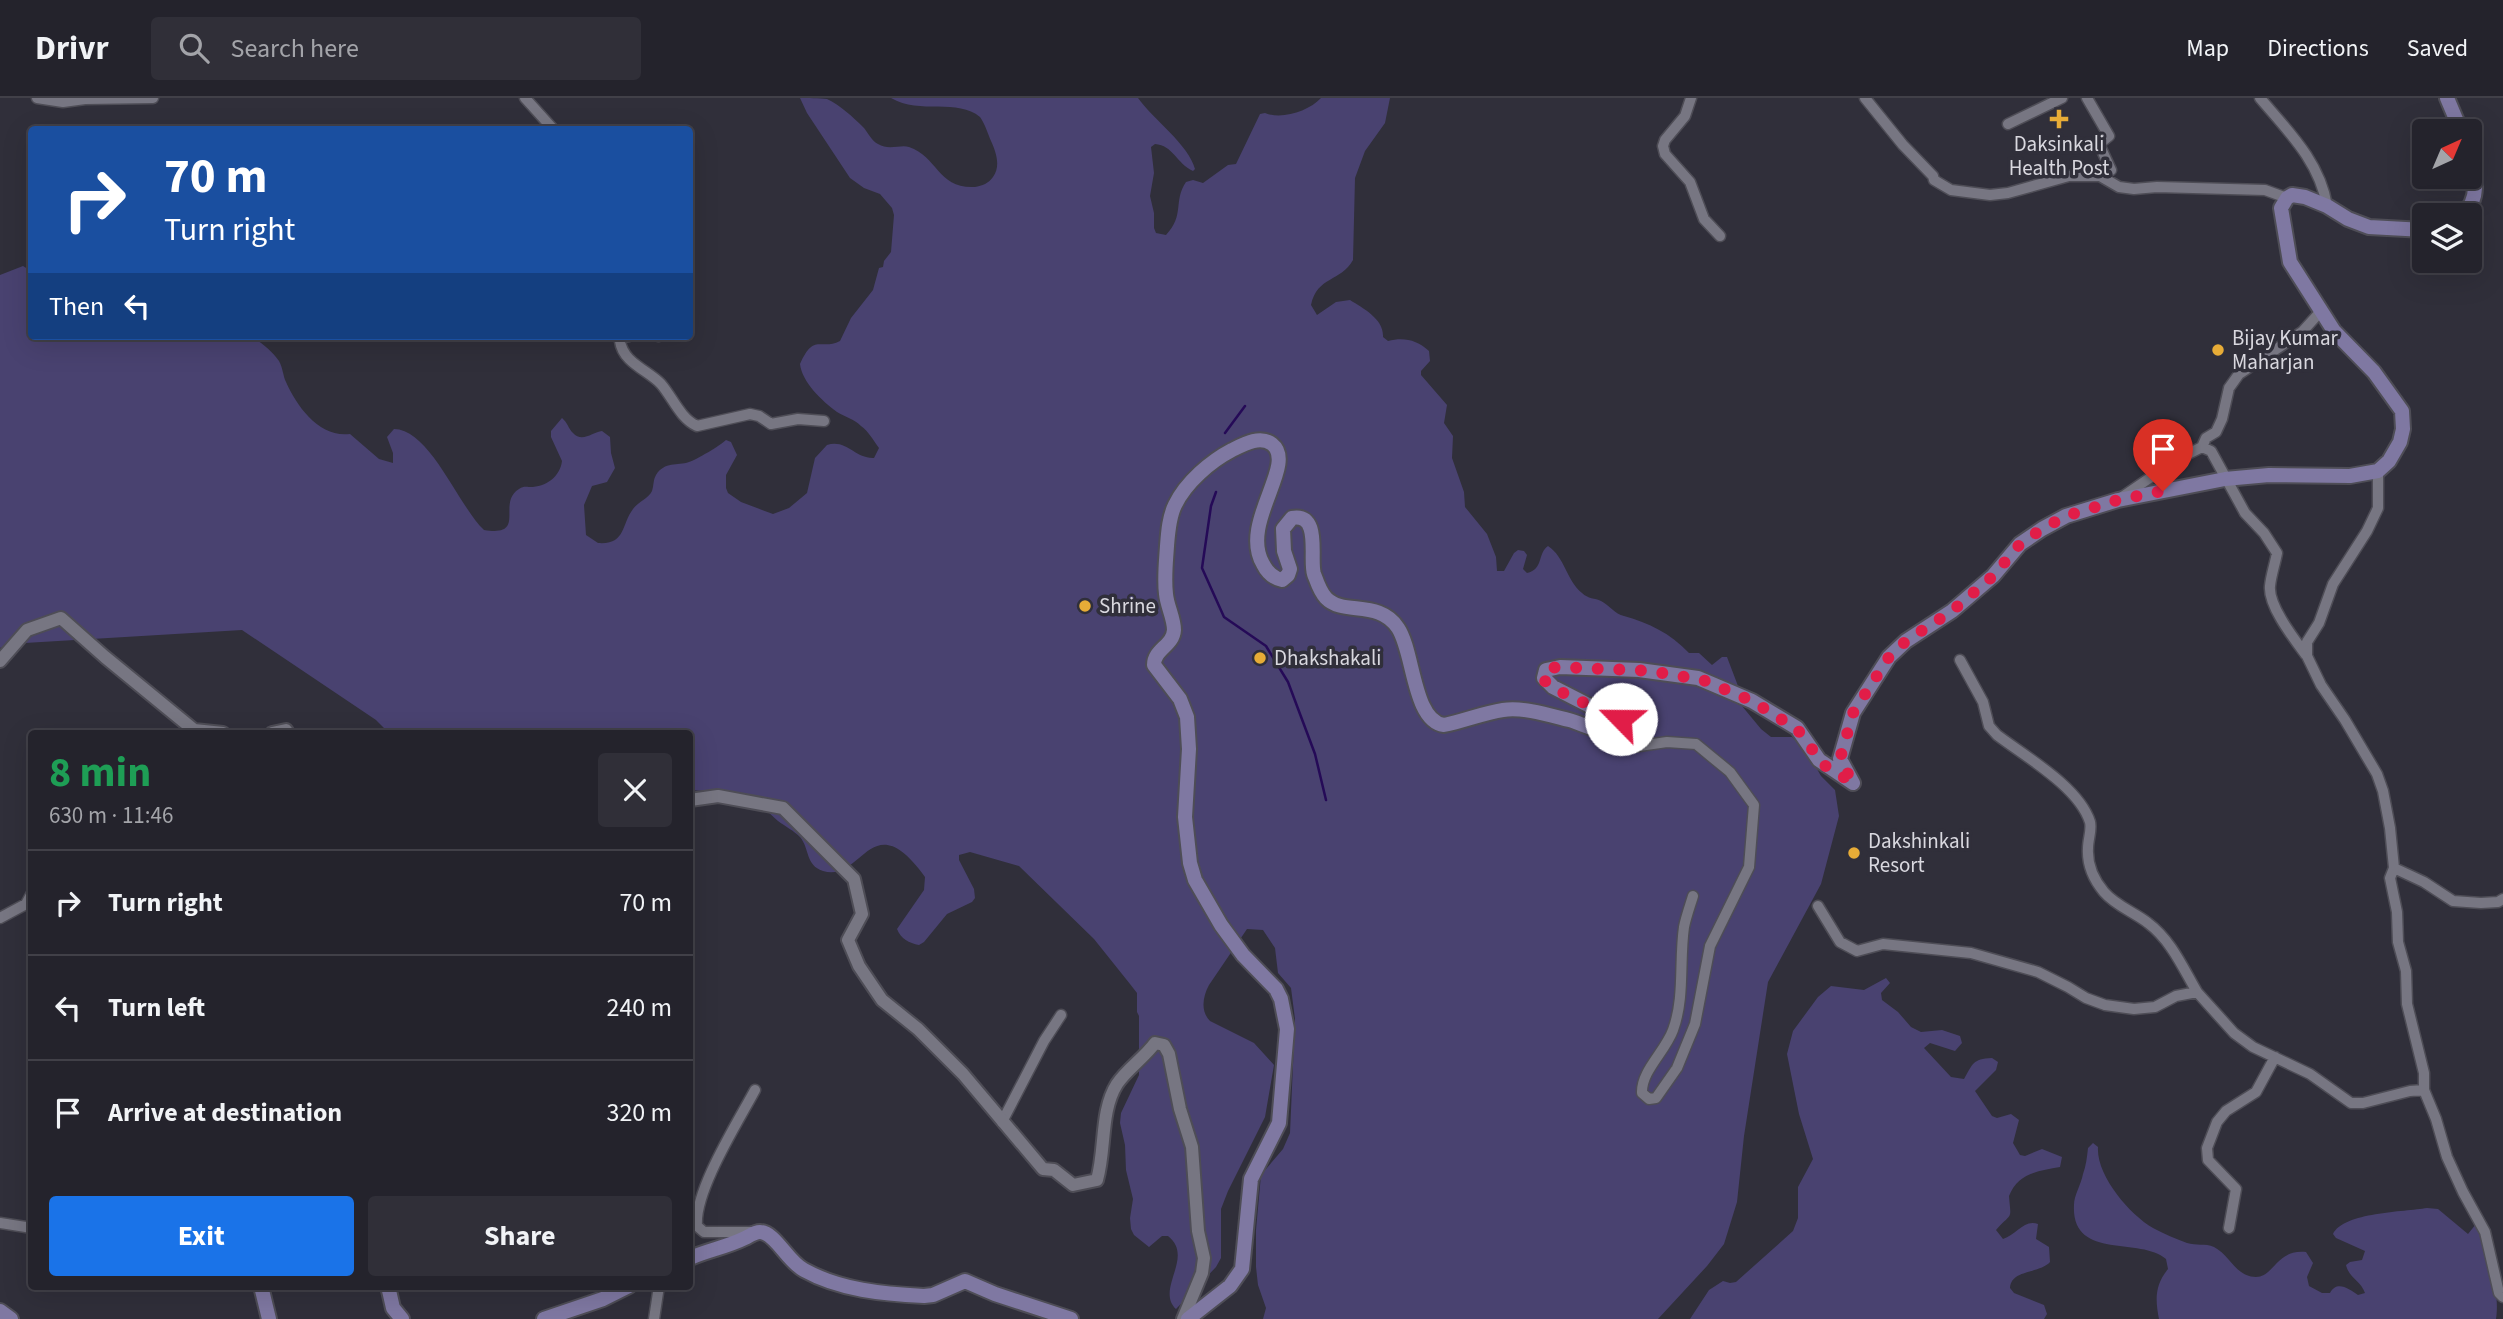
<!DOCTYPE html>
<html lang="en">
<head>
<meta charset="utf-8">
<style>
	:root { --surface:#24232c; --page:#302f38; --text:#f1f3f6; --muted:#a3a4a9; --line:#414048; --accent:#1a73e8 }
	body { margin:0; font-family:"Source Sans 3",sans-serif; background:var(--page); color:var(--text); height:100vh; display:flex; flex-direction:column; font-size:26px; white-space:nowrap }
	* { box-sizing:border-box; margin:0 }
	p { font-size:23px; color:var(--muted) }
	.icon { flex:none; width:38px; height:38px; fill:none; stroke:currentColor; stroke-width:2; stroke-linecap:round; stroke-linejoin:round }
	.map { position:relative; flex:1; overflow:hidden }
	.drawer { position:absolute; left:28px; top:632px; width:665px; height:560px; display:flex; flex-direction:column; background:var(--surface); border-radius:7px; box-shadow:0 7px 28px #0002,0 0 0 2px var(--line) }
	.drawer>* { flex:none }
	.guide { position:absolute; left:28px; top:28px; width:665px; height:214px; border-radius:7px; box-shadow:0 7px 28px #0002,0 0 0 2px var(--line); background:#1a4fa0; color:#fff; overflow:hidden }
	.needle { width:46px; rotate:44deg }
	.tools { position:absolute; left:2412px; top:21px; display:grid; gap:14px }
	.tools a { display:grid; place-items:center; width:70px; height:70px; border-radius:7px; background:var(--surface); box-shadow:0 7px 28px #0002,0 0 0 2px var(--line); font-size:35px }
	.pin { position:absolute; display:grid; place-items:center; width:60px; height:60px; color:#fff; margin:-72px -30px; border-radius:50% 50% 50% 0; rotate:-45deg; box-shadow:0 0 7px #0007 }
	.pin .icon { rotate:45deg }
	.me { position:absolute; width:77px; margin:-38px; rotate:293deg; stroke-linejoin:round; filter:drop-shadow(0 0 5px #0008) }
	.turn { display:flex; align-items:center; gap:24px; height:147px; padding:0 21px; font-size:32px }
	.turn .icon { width:91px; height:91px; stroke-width:2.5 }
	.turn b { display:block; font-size:49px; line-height:60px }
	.then { display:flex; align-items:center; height:66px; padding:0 21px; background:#0003; gap:14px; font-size:26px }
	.round { display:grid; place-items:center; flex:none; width:74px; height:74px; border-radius:7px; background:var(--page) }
	.overview { display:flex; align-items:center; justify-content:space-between; height:119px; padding:0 21px }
	h1 { font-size:42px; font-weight:700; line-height:52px; color:#1e9e55 }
	.primary-button { display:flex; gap:14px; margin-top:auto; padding:14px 21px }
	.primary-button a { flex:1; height:80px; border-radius:7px; background:var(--accent); color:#fff; font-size:28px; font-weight:700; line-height:80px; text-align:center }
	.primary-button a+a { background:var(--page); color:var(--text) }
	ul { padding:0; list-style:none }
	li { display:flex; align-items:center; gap:21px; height:105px; padding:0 21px; border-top:2px solid var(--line) }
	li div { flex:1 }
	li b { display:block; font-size:26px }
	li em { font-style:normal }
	header { display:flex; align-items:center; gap:42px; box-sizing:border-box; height:98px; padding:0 35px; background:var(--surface); border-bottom:2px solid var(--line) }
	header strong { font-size:33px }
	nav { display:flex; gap:38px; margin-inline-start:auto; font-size:24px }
	.search { width:490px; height:63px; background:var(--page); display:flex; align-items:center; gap:18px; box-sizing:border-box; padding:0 24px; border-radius:7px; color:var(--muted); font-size:26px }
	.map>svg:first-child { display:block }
</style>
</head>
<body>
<header>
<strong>Drivr</strong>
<div class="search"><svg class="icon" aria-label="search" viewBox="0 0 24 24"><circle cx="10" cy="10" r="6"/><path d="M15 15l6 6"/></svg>Search here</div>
<nav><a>Map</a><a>Directions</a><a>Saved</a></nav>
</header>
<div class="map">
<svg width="2503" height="1221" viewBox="0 0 2503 1221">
	<rect width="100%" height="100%" fill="#302f3a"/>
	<path fill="#494270" d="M 800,0 C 807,0 820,0 827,1 C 840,7 853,19 864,30 C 868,35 872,43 878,46 C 889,53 901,46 909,49 C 938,59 938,91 975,89 C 982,88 989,85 993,79 C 1001,68 996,54 991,43 C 988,36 985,26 980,19 C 958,0 920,17 891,0 L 1138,0 C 1152,20 1189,47 1195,71 L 1193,73 C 1177,66 1173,47 1155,46 L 1151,49 L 1154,75 L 1150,98 L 1154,115 L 1154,130 L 1156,135 L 1166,137 C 1185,117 1173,103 1186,84 L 1193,82 L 1203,85 L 1228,67 L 1236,66 L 1260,16 L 1265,15 C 1282,22 1309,13 1321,0 L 1390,0 L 1385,25 L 1365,53 L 1355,80 L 1353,162 C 1341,184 1317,178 1311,207 L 1317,217 L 1336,204 L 1350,202 C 1364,211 1384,221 1383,239 L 1388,243 C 1404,239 1417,242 1429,253 L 1430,263 L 1421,273 L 1421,277 L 1447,307 L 1444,325 L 1453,338 L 1452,360 L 1464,394 L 1465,409 L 1487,436 L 1496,459 L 1497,473 L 1504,473 L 1514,455 L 1518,452 L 1524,453 L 1527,457 L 1523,471 L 1527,475 C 1544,471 1537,456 1548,448 C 1565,459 1566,482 1582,495 C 1588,501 1595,500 1601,503 C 1609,507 1615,516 1624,518 C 1649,525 1670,535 1689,555 L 1699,555 L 1712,567 L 1722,559 L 1727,559 L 1738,588 L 1742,608 L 1761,631 L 1771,639 L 1792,639 L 1806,652 L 1821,678 L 1835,692 L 1839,718 L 1821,786 L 1768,884 L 1744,1038 L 1737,1104 L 1724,1146 L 1707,1168 L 1658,1221 L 1263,1221 L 1266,1210 L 1258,1187 L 1256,1169 L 1256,1132 L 1261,1077 L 1283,1051 L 1290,1035 L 1295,921 L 1291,890 L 1278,875 L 1275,850 L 1263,832 L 1247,831 L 1209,887 C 1203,898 1200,913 1210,923 L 1254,945 L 1274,967 L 1265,1019 L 1228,1093 L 1221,1111 L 1221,1160 L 1216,1169 L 1176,1211 C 1155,1191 1195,1159 1168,1138 L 1162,1138 L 1149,1149 L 1134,1137 L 1131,1131 L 1130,1120 L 1133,1101 L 1126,1072 L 1125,1047 L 1120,1025 L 1121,1015 L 1139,977 L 1139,918 L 1137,914 L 1137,895 L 1130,886 L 1094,841 L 1019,768 L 970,754 L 959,757 L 959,762 L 974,791 L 975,800 L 972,804 L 947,816 L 924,844 L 919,847 C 909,845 901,841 897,831 L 924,792 L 925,779 C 871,704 863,785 823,773 C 805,767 810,751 800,739 C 794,733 785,728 778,723 C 770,716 762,708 753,703 C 739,695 706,693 690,692 L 690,635 L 389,635 L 376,622 L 242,532 L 8,546 L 0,550 L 0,177 L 23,168 L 31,173 L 32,238 L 250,238 C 261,244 272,253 279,263 C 283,270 283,278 286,284 C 297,309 320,340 350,336 L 379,361 L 393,365 L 393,355 L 387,339 L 394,331 C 430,331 459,409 484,432 C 528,439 496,405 519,391 C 524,388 525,389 530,389 C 546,389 560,379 562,363 L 551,339 L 551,333 L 562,320 C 568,325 568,330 573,335 C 582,345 593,334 602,333 L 610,339 L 611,355 L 615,370 L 607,384 L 592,388 L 584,407 L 586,437 L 598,445 C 626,447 621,427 633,411 C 638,404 649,400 652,393 C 654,387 653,382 656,377 C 665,363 677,368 689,364 C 696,362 721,347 726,342 L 731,344 L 737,357 L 726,377 L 726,390 L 728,395 L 741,404 L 773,416 L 789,410 L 807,395 L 815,360 L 827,347 C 847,341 855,361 874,360 L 879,350 C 873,342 869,334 861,328 C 854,321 845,319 837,314 C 822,303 802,284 800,266 C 814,234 821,253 840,243 L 851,220 L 873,192 L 879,170 L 883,169 L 884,163 L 891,154 L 894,117 L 892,110 L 880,96 L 864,90 L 850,80 L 807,15 Z
		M 1886,880 L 1890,885 L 1881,895 L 1882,902 L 1898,914 L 1911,929 L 1921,934 L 1942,932 L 1960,938 L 1962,945 L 1955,953 L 1930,945 L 1924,950 L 1951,979 L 1964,981 C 1973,966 1972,961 1992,960 L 1998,964 L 1996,972 L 1975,993 L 1992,1018 L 1997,1020 L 2011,1016 L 2019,1022 L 2013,1045 L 2020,1057 L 2025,1058 L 2042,1051 L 2062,1059 L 2060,1069 C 2038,1073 2018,1075 2009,1098 C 2011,1123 2013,1113 1996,1132 L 2003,1141 C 2016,1137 2024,1121 2038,1126 L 2036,1141 L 2049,1149 L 2050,1164 C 2039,1176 2011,1171 2010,1190 L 2014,1195 L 2044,1207 L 2047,1216 L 2044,1221 L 1690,1221 L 1709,1192 L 1723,1183 L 1730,1185 L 1736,1184 L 1793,1133 L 1798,1120 L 1798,1089 L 1813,1061 L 1799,1016 L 1787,956 L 1793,933 L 1818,899 L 1831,888 L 1864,892 Z
		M 2093,1045 L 2098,1049 C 2096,1077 2129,1116 2153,1130 C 2164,1136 2176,1141 2187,1145 C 2196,1148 2205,1145 2214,1149 C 2230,1157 2236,1179 2256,1179 C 2274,1179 2276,1151 2306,1154 L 2313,1165 L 2307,1179 L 2309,1188 L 2322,1195 L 2330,1195 C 2337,1182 2349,1191 2358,1197 L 2365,1195 C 2361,1183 2349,1180 2346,1167 L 2350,1164 L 2362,1162 L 2365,1153 L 2336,1140 L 2333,1136 C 2344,1114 2404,1114 2427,1110 L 2438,1111 L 2468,1136 L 2476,1126 C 2490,1146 2500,1197 2496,1221 L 2159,1221 C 2155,1201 2155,1187 2168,1171 L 2166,1161 C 2140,1138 2071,1163 2074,1107 C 2074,1097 2081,1087 2083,1076 C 2086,1068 2087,1059 2088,1050 Z"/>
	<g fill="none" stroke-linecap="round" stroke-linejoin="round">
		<path stroke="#250a57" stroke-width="2.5" d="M 1225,335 L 1245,308
			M 1216,394 L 1211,408 L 1202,470 L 1224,519 L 1266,548 L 1288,584 L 1315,656 L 1326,702"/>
		<defs>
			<path id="minor" d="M 37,0 L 63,4 L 85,1 L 153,0
				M 525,0 L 554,32
				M 1691,0 L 1685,18 L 1665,42 L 1663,48 L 1665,56 L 1690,84 L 1704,121 L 1720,138
				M 1865,0 L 1903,47 L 1933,78 L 1934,82 L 1951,92 L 1990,97 L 2008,95 L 2069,78 L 2100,78 L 2119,89 L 2134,91 L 2157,89 L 2265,92 L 2287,100
				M 2087,0 L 2109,38 L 2099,46 L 2111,72 L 2100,78
				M 2260,0 C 2288,33 2320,64 2327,108
				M 2008,26 L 2062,0
				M 629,238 L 623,239 L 620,243 C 623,265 648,272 661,286 C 673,300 680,320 697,328 L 750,316 L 759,318 L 771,326 L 798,321 L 824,323
				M 658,238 L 659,238
				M 2202,349 L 2211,353 L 2245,415 L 2264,435 L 2277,455 C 2275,466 2271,477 2270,488 C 2268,508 2295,542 2306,557
				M 2378,373 L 2378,410 L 2367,433 L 2333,486 L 2319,525 L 2307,544 L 2307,558 L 2321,587 L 2345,622 L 2377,676 L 2383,693 L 2390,730 L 2394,770 L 2390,780 L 2397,814 L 2398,844 L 2406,873 L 2407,906 L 2424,975 L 2424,992 L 2436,1021 L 2447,1059 L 2463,1094 L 2485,1134 L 2499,1195 L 2503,1199
				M 2122,399 L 2176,362 L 2202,349 L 2206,340 L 2216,334 L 2222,321 L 2229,290 L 2239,276 L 2302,234 L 2321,213
				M 1960,562 L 1983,604 L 1989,628 L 1997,637 C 2026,659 2079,689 2090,724 C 2092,732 2088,741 2088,750 C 2087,766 2094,782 2104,794 C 2116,808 2134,814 2148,825 C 2171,842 2183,870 2197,894
				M 1607,634 L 1632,649 L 1667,644 L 1696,646 L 1730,674 L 1754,707 L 1749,769 L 1710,848 L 1695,926 L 1677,970 L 1656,1000 L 1649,1001 L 1642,995 C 1641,973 1665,954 1673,932 C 1685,899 1679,864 1684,829 C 1686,819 1690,808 1693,798
				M 2394,770 L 2424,784 L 2453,803 L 2481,805 L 2498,804 L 2503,801
				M 1818,808 L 1840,844 L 1857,853 L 1883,846 L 1971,855 L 2038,874 L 2068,889 L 2086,900 L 2105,907 L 2134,911 L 2155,909 L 2176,898 L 2197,894 L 2234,935 L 2253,949 L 2310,976 L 2351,1005 L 2363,1005 L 2410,993 L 2424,992
				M 0,820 L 26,806 L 32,795
				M 1002,1024 L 1044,943 L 1061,917
				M 0,1125 L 32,1130
				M 2229,1130 L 2236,1091 L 2208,1062 L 2207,1050 L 2217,1024 L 2226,1013 L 2256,994 L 2275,959
				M 755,1134 L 704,1134 L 697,1128 C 694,1093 738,1024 755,992
				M 654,1221 L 659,1188"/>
			<path id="tertiary" d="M 0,563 L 27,532 L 61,520 L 105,559 L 194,632 L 223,635
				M 272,635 L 286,632 L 288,635
				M 690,702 L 718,698 L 783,710 L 854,781 L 862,816 L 848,842 L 859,868 L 882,902 L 918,931 L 963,976 L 1043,1071 L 1054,1072 L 1073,1087 L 1097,1082 C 1106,1050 1100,1013 1117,986 C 1127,971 1144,960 1155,945 L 1164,947 L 1169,956 L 1180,1011 L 1192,1049 L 1198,1133 L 1204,1160 L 1202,1175 L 1183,1221"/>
			<path id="secondary" d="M 2447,0 L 2461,33
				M 2463,117 C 2480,100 2476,81 2469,60
				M 1853,685 L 1840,661 L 1853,615 L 1889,559 L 1906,543 L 1952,513 L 1993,478 L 2020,446 L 2042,431 L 2066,418 L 2118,402 L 2225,381 L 2269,377 L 2350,378 L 2378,373 L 2389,363 L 2400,344 L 2403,331 L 2402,313 L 2374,274 L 2334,233 L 2290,164 L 2281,110 L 2287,100 L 2292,97 L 2305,99 L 2327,108 L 2348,121 L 2369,129 L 2424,132
				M 690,1160 C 708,1152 727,1149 745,1140 C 749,1138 755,1134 760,1134 C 775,1134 787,1163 804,1172 C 840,1192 883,1196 924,1198 L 933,1197 L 965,1183 L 995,1196 L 1071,1221
				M 261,1188 L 269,1221
				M 388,1188 L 393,1210 L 402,1221
				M 0,1213 L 11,1221
				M 544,1221 L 603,1201 L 629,1188
				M 1188,1221 L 1230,1188 L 1242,1171 L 1251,1081 L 1279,1025 L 1287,931 L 1281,901 L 1276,891 L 1243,857 L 1221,827 L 1195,782 L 1190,765 L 1185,719 L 1189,651 L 1187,619 L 1180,601 L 1154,567 C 1154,551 1173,548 1174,532 C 1174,520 1167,508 1166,496 C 1164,480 1166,464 1167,448 C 1168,435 1169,419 1175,407 C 1186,384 1211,363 1232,352 C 1244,346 1260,337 1272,346 C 1298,366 1239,425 1263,466 C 1267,474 1273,480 1282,482 L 1288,477 L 1290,471 L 1284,453 L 1283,431 L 1292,420 C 1322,415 1309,461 1314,476 C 1317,484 1320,494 1326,500 C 1343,518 1379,501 1398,530 C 1414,554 1413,623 1444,627 C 1464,623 1483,615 1503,612 C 1524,609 1549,617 1569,622 C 1585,626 1606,641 1620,626 L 1618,615 L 1590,608 L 1553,589 L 1544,580 L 1546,572 L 1560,569 L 1639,572 L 1698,580 L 1752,603 L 1797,630 L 1819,662 L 1853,685"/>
		</defs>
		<use href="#minor" stroke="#4e4d56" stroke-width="13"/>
		<use href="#tertiary" stroke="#4e4d56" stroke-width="16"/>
		<use href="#secondary" stroke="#4e4d56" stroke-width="18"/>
		<use href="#minor" stroke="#777682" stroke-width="10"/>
		<use href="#tertiary" stroke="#777682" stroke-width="12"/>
		<use href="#secondary" stroke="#7f78a2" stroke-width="14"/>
	</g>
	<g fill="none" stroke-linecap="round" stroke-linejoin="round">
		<path stroke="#e11d48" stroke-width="12" stroke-dasharray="0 21.6" d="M 1621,621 L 1616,614 C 1591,609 1566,599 1545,583 L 1544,574 L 1548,570 L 1560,569 L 1651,573 L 1703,582 L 1752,603 L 1797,631 L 1824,667 L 1853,685 L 1840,661 L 1853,615 L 1889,559 L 1906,543 L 1952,513 L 1993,478 L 2020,446 L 2042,431 L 2066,418 L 2118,402 L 2163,393"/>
	</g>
	<g fill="#e7ac37" stroke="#302f3a" stroke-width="2.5">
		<path d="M2055.5 10.5h7v7h7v7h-7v7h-7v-7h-7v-7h7z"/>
		<circle cx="2218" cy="252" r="7"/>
		<circle cx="1085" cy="508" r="7"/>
		<circle cx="1260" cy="560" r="7"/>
		<circle cx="1854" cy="755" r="7"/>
	</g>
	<g text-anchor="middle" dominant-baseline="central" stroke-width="7" stroke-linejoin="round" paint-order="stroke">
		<g font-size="21" fill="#d9d8df" stroke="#302f3a" text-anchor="start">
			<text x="2059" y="46" text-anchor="middle">Daksinkali<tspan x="2059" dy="24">Health Post</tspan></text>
			<text x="2232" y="240">Bijay Kumar<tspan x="2232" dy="24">Maharjan</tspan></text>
			<text x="1099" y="508">Shrine</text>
			<text x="1274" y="560">Dhakshakali</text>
			<text x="1868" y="743">Dakshinkali<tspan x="1868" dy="24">Resort</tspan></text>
		</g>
	</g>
</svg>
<div class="tools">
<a><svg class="needle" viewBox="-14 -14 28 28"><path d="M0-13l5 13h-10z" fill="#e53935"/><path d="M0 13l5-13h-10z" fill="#a3a4a9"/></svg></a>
<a><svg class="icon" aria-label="layers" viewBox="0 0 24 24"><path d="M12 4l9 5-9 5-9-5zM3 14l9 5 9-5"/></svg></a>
</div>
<div class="pin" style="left:2163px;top:393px;background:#d93025"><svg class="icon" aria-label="arrive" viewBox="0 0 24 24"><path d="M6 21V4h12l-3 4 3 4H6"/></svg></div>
<svg class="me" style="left:1621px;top:621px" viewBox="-20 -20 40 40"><circle r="19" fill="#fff"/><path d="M0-13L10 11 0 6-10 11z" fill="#e11d48"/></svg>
<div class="guide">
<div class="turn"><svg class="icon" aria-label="right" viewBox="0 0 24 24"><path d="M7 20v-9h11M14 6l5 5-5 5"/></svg><div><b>70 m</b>Turn right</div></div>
<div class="then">Then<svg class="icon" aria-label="left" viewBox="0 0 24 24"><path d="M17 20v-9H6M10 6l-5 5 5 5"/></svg></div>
</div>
<section class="drawer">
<div class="overview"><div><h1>8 min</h1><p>630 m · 11:46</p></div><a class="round"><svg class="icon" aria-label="close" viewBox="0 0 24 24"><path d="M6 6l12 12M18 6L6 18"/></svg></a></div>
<ul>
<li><svg class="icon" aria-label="right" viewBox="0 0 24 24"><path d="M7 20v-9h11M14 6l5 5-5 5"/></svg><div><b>Turn right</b></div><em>70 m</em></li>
<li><svg class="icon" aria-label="left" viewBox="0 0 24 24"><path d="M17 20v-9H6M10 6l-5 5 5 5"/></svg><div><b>Turn left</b></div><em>240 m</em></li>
<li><svg class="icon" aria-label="arrive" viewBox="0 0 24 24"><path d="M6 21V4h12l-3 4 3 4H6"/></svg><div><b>Arrive at destination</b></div><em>320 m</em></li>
</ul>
<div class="primary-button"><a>Exit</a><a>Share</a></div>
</section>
</div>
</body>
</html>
